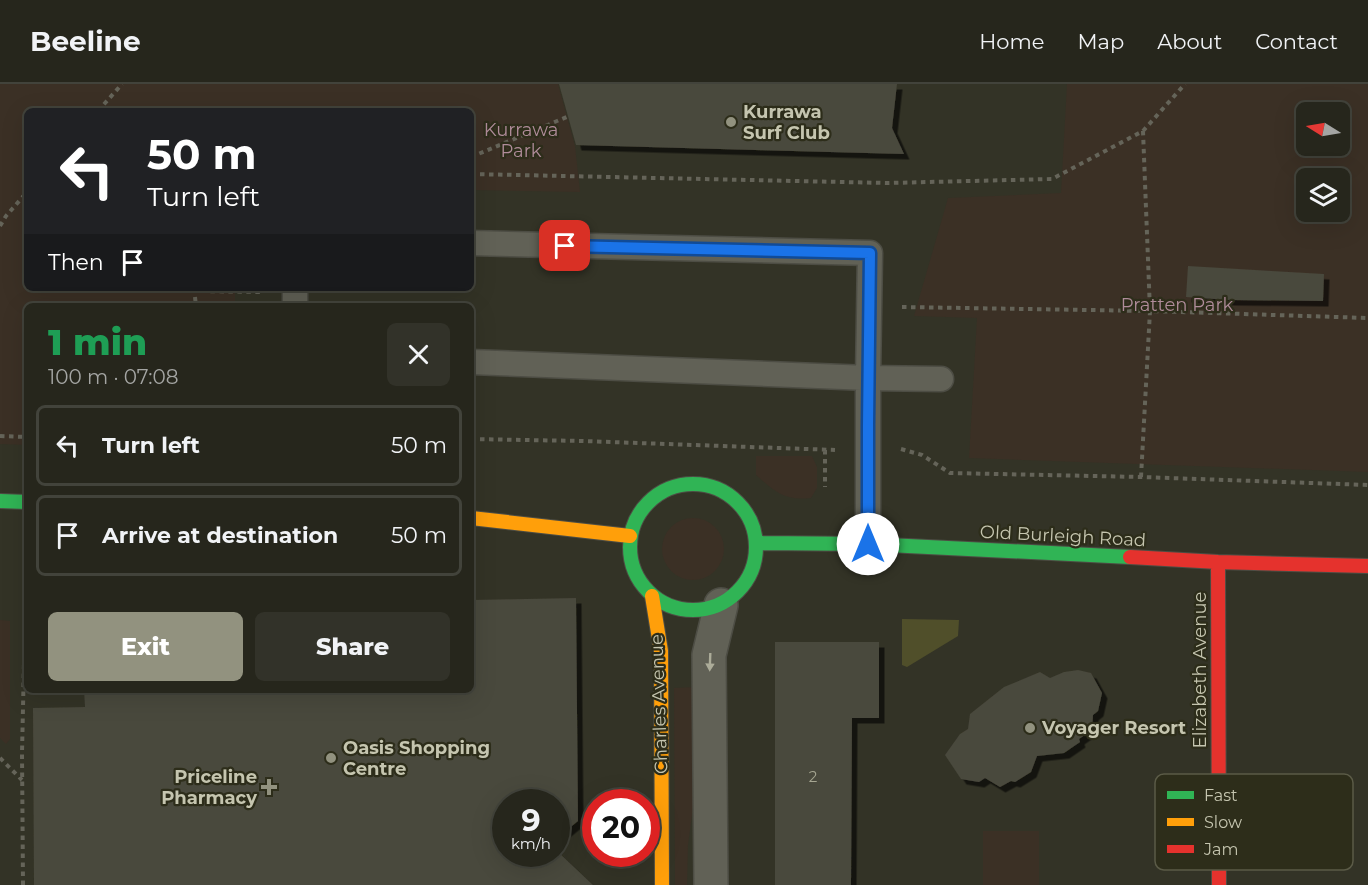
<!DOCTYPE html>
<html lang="en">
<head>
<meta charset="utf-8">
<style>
	:root { --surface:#26261c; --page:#323229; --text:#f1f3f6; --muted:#a4a5a3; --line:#42433b; --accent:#92927f }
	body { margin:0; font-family:Montserrat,sans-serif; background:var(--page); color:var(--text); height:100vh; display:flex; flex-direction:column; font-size:22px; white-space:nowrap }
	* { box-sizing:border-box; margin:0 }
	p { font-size:20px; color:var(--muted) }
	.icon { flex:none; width:33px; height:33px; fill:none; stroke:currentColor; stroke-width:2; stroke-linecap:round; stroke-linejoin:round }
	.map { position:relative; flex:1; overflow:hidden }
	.details { position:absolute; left:24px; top:219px; width:450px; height:390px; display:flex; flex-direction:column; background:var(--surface); border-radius:9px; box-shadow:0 6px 24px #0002,0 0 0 2px var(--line) }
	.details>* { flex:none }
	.guide { position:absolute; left:24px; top:24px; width:450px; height:183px; border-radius:9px; box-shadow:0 6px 24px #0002,0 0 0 2px var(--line); background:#202124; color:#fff; overflow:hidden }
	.needle { width:39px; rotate:281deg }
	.controls { position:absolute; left:1296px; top:18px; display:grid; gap:12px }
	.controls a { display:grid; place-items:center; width:54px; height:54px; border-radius:9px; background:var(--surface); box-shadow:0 6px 24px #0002,0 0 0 2px var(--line); font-size:30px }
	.speed { position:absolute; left:492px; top:705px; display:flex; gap:12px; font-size:30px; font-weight:700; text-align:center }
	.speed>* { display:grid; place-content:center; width:78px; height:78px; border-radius:50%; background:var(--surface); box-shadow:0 6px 24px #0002,0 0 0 2px var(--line); line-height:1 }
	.speed small { font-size:15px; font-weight:400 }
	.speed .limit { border:9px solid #d22; background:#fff; color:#111 }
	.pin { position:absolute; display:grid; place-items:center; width:51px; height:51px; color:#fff; margin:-26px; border-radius:12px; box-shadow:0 3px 9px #0006 }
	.me { position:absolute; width:66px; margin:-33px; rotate:0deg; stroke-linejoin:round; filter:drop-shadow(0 0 4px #0008) }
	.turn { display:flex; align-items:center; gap:21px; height:126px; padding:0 24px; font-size:27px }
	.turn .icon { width:78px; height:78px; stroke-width:2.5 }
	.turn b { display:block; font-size:42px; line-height:51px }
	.then { display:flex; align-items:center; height:57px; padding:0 24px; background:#0003; gap:12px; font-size:22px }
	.round { display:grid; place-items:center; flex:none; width:63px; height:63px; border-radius:9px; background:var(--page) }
	.overview { display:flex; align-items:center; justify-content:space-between; height:102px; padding:0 24px }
	h1 { font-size:36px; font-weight:800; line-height:45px; color:#1e9e55 }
	.action { display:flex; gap:12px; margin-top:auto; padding:12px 24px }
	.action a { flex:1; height:69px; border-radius:9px; background:var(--accent); color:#fff; font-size:24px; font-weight:800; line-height:69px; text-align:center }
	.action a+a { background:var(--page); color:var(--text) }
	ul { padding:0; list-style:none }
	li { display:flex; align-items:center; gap:18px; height:81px; margin:0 12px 9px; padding:0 12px; border:3px solid var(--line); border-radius:9px }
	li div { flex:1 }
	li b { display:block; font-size:22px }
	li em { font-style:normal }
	header { display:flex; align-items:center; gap:36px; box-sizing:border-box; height:84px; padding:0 30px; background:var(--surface); border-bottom:2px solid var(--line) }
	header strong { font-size:28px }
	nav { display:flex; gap:33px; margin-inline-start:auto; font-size:21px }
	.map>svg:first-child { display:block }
</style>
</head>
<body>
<header>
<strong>Beeline</strong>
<nav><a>Home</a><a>Map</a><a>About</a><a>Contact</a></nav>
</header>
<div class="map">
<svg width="1368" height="801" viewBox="0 0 1368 801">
	<defs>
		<filter id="shadow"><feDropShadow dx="5.5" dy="5.5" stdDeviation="0" flood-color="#0009"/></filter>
	</defs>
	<rect width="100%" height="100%" fill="#333326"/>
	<path fill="#3b3025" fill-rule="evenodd" d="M 0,0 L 558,0 L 575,62 L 580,108 L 471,106 L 471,27 L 27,27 L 27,204 L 235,204 L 235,222 L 27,222 L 27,361 L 0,360 Z
		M 1067,0 L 1368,0 L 1368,388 L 969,374 L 977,234 L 914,232 L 948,114 L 1061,109 ZM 1306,28 L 1340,28 L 1340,62 L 1306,62 ZM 1306,94 L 1340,94 L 1340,128 L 1306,128 Z
		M 756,372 L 812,372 L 817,383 L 817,404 L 811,414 C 784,417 775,408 756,391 Z
		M662 465a31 31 0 1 1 62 0a31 31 0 1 1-62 0Z
		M 0,536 L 10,537 L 10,655 L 6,660 L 0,654 Z
		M 695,603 L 695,708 L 688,761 L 687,801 L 675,801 L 674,604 Z
		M 983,747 L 1039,747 L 1039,801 L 983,801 Z"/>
	<path fill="#504f2a" d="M 902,535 L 959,536 L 958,552 L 907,583 L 902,581 Z"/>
	<path fill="#49483c" filter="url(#shadow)" d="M 559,0 L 897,0 L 892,44 L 904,70 L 576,61 Z
		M 1188,182 L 1324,190 L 1323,217 L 1229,216 L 1186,213 Z
		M 576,514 L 578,737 L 556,755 L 556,718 L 506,718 L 506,770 L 556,770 L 556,766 L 593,801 L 34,801 L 33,624 L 85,623 L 84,606 L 471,606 L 471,516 Z
		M 775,558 L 879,558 L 879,634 L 852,634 L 851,801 L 775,801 Z
		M 1078,586 L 1091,589 L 1102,609 L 1098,627 L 1093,631 L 1092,646 L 1079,655 L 1080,658 L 1064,669 L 1037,672 L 1031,688 L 1015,698 L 1011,697 L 1000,703 L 985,694 L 979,698 L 961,695 L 945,671 L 960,650 L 968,645 L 970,630 L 1004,603 L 1040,588 L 1050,594 L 1064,588 Z"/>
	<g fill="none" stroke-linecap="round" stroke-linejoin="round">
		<defs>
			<path id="lane" d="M 471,159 L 870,169 L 868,294 L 941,295
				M 295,222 L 295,204
				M 471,278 L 868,294 L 868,460"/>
			<path id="street" d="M 711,801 L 709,571 L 721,521"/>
			<path id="fast" d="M630 463a63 63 0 1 1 126 0a63 63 0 1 1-126 0Z
				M 0,417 L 27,418
				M 756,459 L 868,460 L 1130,473"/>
			<path id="slow" d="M 471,434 L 630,452
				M 652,512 L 661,567 L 662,801"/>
			<path id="jam" d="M 1130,473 L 1218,478 L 1368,482
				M 1218,478 L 1219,801"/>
		</defs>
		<use href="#lane" stroke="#4d4d44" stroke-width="27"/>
		<use href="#street" stroke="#4d4d44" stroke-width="36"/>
		<use href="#fast" stroke="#4d4d44" stroke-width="16"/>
		<use href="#slow" stroke="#4d4d44" stroke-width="16"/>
		<use href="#jam" stroke="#4d4d44" stroke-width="16"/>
		<path stroke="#656459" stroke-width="4" stroke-dasharray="4.5 4.5" stroke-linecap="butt" d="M 98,27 L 122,0
			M 471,73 L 569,32
			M 471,90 L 888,99 L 1052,95 L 1143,47 L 1185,0
			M 0,142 L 6,132 L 27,108
			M 139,204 L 142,206 L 261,208
			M 194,204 L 196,222
			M 902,223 L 1150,227 L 1368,234
			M 0,352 L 27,353
			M 471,355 L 582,357 L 835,366
			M 901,365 L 922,371 L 950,389 L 1141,393 L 1368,401
			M 825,366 L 825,403
			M 1141,393 L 1150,227 L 1143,47
			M 0,674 L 22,696
			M 23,801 L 22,669 L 26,488"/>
		<use href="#lane" stroke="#616156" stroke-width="24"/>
		<use href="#street" stroke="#616156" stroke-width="33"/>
		<use href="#fast" stroke="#30b455" stroke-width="14"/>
		<use href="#slow" stroke="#ff9f0a" stroke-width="14"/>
		<use href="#jam" stroke="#e5322d" stroke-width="14"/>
	</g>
	<defs><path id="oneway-solid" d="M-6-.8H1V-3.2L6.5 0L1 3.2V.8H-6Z" transform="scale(1.5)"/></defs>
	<use fill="#acac99" href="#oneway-solid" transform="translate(710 578) rotate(92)"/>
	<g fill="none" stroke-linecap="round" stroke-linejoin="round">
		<defs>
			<path id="route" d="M 565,162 L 870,169 L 868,341 L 868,460"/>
		</defs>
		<use href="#route" stroke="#114b97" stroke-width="15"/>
		<use href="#route" stroke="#1a73e8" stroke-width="10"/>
	</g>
	<g fill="#92927f" stroke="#2d2d1a" stroke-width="2">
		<circle cx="731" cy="38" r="6"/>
		<circle cx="1030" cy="644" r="6"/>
		<circle cx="331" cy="674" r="6"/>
		<path d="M266 694h6v6h6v6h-6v6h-6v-6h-6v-6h6z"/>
	</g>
	<g text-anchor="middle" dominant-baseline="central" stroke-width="4.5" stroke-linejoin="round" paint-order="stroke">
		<g font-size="15" fill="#a6a692">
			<text x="813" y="692">2</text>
		</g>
		<g font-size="18" font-weight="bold" fill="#c5c5af" stroke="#2d2d1a" text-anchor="start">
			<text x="743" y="28">Kurrawa<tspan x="743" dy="21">Surf Club</tspan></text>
			<text x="1042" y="644">Voyager Resort</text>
			<text x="343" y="664">Oasis Shopping<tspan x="343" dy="21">Centre</tspan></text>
			<text x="257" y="693" text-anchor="end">Priceline<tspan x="257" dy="21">Pharmacy</tspan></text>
		</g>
		<g font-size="18" fill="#b08c9a" stroke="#2d2d1a">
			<text x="521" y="46">Kurrawa<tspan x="521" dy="21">Park</tspan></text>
			<text x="1177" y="221">Pratten Park</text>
		</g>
		<g font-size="18" fill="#c5c5af" stroke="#2d2d1a">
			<text transform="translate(1063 452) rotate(3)">Old Burleigh Road</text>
			<text transform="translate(1200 586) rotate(-90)">Elizabeth Avenue</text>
			<text transform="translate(659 620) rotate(-92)">Charles Avenue</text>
		</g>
	</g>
	<rect x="1155" y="690" width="198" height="96" rx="9" fill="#2d2d1a" stroke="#5b5b47" stroke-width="1.5"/>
	<rect x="1167" y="707" width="27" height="8" fill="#30b455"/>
	<rect x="1167" y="734" width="27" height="8" fill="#ff9f0a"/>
	<rect x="1167" y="761" width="27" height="8" fill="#e5322d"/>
	<g font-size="16" fill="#c5c5af">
		<text x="1204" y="717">Fast</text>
		<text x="1204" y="744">Slow</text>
		<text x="1204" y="771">Jam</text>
	</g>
</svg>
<div class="controls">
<a><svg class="needle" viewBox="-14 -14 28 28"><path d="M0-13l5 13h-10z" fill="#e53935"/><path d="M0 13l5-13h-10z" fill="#a4a5a3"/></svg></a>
<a><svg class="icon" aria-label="layers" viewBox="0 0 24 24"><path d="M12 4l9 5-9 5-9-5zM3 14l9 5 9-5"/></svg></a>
</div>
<div class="speed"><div>9<small>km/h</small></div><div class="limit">20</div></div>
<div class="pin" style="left:565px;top:162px;background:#d93025"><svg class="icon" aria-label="arrive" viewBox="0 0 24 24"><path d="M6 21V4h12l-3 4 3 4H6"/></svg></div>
<svg class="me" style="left:868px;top:460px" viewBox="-20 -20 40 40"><circle r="19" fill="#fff"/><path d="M0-13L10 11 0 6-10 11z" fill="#1a73e8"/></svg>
<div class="guide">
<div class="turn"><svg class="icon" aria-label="left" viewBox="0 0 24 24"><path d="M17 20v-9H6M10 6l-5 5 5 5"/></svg><div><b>50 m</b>Turn left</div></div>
<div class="then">Then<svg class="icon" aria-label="arrive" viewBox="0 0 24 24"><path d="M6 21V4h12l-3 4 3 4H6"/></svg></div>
</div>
<section class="details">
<div class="overview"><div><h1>1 min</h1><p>100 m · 07:08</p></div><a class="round"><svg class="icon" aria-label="close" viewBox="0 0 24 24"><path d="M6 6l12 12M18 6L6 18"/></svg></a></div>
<ul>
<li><svg class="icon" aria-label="left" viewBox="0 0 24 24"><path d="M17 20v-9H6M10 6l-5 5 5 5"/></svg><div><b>Turn left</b></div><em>50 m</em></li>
<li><svg class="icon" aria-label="arrive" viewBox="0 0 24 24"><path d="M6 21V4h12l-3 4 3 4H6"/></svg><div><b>Arrive at destination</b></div><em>50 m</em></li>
</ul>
<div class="action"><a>Exit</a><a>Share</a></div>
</section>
</div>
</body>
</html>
